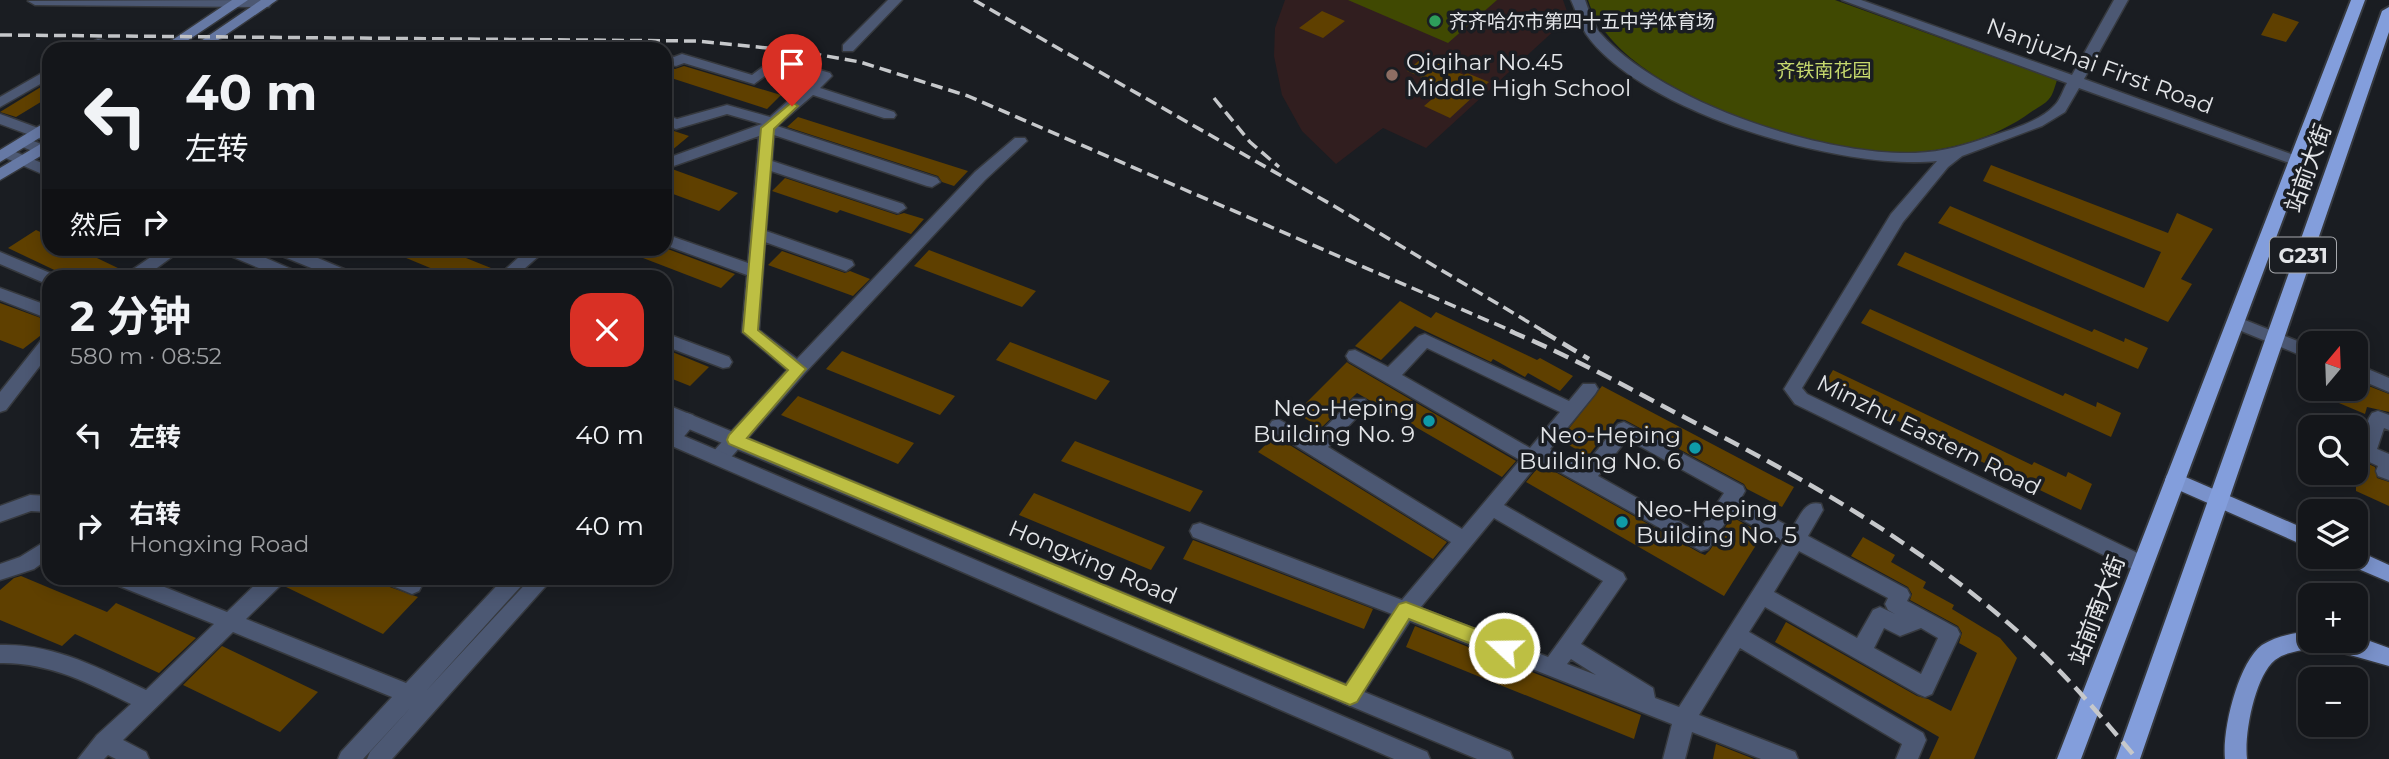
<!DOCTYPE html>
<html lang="zh">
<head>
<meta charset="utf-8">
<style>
	:root { --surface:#14161a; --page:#212327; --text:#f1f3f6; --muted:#9d9fa2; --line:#333539 }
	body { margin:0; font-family:Montserrat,"Noto Sans SC",sans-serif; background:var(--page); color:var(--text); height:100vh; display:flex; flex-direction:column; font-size:26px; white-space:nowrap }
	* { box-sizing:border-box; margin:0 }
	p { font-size:23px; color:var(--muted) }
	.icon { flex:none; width:38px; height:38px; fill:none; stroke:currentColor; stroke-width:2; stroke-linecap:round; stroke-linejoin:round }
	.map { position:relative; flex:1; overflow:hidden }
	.sheet { position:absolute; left:42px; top:270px; width:630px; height:315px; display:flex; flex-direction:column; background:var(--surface); border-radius:21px; box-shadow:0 4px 18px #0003,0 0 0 2px var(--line) }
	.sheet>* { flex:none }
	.hud { position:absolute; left:42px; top:42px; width:630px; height:214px; border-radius:21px; box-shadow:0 4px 18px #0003,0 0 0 2px var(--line); background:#14161a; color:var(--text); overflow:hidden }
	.needle { width:46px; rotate:19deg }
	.tools { position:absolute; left:2298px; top:331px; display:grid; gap:14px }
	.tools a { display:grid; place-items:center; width:70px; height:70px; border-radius:14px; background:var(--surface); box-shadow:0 4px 18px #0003,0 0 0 2px var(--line); font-size:35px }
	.pin { position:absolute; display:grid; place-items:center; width:60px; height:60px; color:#fff; margin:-72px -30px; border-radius:50% 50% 50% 0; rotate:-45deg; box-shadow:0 0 7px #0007 }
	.pin .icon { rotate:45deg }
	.me { position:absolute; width:77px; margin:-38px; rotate:291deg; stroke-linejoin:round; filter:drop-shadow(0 0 5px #0008) }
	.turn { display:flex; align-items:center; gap:24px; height:147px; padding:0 28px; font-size:32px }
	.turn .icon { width:91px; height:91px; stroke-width:2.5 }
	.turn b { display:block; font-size:49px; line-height:60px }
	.then { display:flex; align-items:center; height:66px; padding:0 28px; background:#0003; gap:14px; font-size:26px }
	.round { display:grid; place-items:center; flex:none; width:74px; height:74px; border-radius:21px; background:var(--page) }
	.head { display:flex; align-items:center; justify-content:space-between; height:119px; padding:0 28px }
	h1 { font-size:42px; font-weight:700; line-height:52px }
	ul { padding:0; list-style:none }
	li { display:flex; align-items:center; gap:21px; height:91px; padding:0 28px }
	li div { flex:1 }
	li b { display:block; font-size:26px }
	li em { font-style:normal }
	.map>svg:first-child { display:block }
</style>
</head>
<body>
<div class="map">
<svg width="2389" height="759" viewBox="0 0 2389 759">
	<rect width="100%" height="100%" fill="#1a1d22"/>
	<path fill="#311e1f" d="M 1285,0 L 1563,0 L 1569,17 L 1426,148 L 1383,128 L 1336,164 L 1302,131 L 1282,95 L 1274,56 L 1275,28 Z"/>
	<path fill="#404902" d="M 1348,0 L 1497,0 L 1448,43 Z
		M 1588,0 L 1835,0 L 2057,80 C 2055,86 2053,95 2049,99 C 2045,104 2037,108 2031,112 C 1992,141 1934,156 1885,152 C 1800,145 1616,90 1588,0 Z"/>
	<path fill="#5f4000" d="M 1322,11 L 1345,21 L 1323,38 L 1299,28 Z
		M 2273,13 L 2299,22 L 2286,42 L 2261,35 Z
		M 1423,57 L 1464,75 L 1467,73 L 1489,82 L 1450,118 L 1424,106 L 1445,88 L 1407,71 Z
		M 665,66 L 675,69 L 684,66 L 781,95 L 767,109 L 665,76 Z
		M 49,82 L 49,97 L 26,111 L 16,117 L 0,112 Z
		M 798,117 L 886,145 L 968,171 L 954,186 L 942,182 L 938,176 L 787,127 Z
		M 665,128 L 689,136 L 665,156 Z
		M 1991,165 L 2168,233 L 2177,213 L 2213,229 L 2181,279 L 2192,284 L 2168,322 L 1938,223 L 1950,206 L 2144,288 L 2161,252 L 1983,181 Z
		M 672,169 L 738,193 L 719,211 L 665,191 L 665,175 Z
		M 785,178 L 897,215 L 904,213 L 924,219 L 911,234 L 840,210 L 837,213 L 772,191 Z
		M 36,230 L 49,236 L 49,248 L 76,248 L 120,269 L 109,276 L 67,276 L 8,248 Z
		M 382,248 L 441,248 L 491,268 L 481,276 L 435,276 L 440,272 Z
		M 617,248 L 665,248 L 735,274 L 721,288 Z
		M 929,250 L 1036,291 L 1022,307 L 914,266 Z
		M 782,251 L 845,273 L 850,271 L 870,279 L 853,296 L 768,265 Z
		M 1905,252 L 2092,332 L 2094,329 L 2124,342 L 2125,338 L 2148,348 L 2138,369 L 1897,265 Z
		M 1400,301 L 1431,318 L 1436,312 L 1537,360 L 1540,358 L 1573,376 L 1560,391 L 1528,373 L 1525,377 L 1493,359 L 1491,362 L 1415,326 L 1381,360 L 1355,346 Z
		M 0,303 L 49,321 L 49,329 L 23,349 L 0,340 Z
		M 1870,309 L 2063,396 L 2065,393 L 2096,407 L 2097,402 L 2121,413 L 2111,437 L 1861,323 Z
		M 1010,342 L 1110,381 L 1096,400 L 996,360 Z
		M 665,349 L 709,367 L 690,386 L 665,376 Z
		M 842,351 L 955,396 L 940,415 L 826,369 Z
		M 1347,362 L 1348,363 L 1516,461 L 1502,477 L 1357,393 L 1321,428 L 1296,413 Z
		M 1833,370 L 2032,465 L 2034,462 L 2066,477 L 2068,472 L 2092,484 L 2081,510 L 1824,385 Z
		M 2361,383 L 2389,394 L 2389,412 L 2367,407 L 2365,414 L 2327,398 L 2329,388 L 2356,388 L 2356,385 L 2360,387 Z
		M 1602,386 L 1794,487 L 1782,507 L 1747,489 L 1744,484 L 1625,420 L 1617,419 L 1588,456 L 1560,440 Z
		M 798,396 L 914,443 L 898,464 L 781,415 Z
		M 1275,436 L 1447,542 L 1433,559 L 1258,452 Z
		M 1075,441 L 1203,491 L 1190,512 L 1061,461 Z
		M 2356,455 L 2360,460 L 2375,467 L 2377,478 L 2389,482 L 2389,506 L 2356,491 Z
		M 1541,464 L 1700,553 L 1705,555 L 1710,550 L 1732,517 L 1763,534 L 1724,596 L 1526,482 Z
		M 1034,493 L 1165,547 L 1151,570 L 1019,515 Z
		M 1863,537 L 1895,555 L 1891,562 L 1926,582 L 1923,588 L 1954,605 L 1952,609 L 2000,638 L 2017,658 L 1974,759 L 1929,759 L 1939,737 L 1775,642 L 1786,622 L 1917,696 L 1928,699 L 1951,711 L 1977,653 L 1959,643 L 1962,633 L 1958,626 L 1910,600 L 1912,594 L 1908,587 L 1851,556 Z
		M 1193,540 L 1373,609 L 1364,629 L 1183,559 Z
		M 21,576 L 107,612 L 116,603 L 196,638 L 159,673 L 75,634 L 62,646 L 0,620 L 0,590 L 14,578 Z
		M 294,578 L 375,578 L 387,586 L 418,597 L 383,634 L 284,586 Z
		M 1415,626 L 1641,715 L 1634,739 L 1406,647 Z
		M 222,646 L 318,692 L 280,732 L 183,685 Z
		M 1716,744 L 1754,759 L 1713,759 Z"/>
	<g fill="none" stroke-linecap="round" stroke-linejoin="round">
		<defs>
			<path id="minor" d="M 264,0 L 271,4 L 269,7 L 35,5 L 28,1 Z
				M 888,0 L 902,0 L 853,51 L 843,51 L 843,45 Z
				M 1571,0 L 1585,0 C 1589,11 1593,25 1600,33 C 1662,103 1823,156 1915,153 C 1943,152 1966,145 1992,136 C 2011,130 2040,121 2054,106 C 2060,101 2063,90 2067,83 L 1842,0 L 1861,0 L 2072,75 L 2114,0 L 2128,0 L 2084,79 L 2302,158 L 2304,161 L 2302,164 L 2292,164 L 2079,88 L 2065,112 L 2042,126 L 1962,156 L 1948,167 L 1903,222 L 1802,388 L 1807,394 L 2150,559 L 2153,565 L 2150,571 L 2143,573 L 2136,571 L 1795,404 L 1784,389 L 1891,214 L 1937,161 C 1845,171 1641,113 1586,34 C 1580,24 1576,11 1571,0 Z
				M 98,39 L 124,46 L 126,49 L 80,49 Z
				M 682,54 L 752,75 L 776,57 L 830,73 L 832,76 L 820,88 L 894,112 L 896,115 L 894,118 L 884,118 L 813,95 L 777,126 L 937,178 L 940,182 L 932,187 L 927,186 L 774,135 L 772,161 L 903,204 L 906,208 L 898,213 L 771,171 L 766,231 L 852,261 L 854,265 L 846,271 L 765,242 L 759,330 L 797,359 L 975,172 L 1015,138 L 1025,138 L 1027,141 L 985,180 L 804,374 L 726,463 L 719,465 L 712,463 L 710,458 L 712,453 L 787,370 L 742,332 L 747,275 L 665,245 L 665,234 L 748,263 L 759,136 L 665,169 L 665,159 L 762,124 L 727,114 L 676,129 L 665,125 L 665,115 L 677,119 L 727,105 L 770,117 L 815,77 L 778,66 L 754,84 L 684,63 L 676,66 L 665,63 L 665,55 L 674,57 Z
				M 49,69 L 49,79 L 0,107 L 0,97 Z
				M 0,114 L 49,132 L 49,142 L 0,124 Z
				M 164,248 L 184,248 L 146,276 L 127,276 L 129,272 Z
				M 529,248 L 548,248 L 516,276 L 498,276 Z
				M 0,252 L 55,275 L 56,276 L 49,276 L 49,285 L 0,264 Z
				M 0,288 L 49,306 L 49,319 L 0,300 Z
				M 2235,316 L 2310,346 L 2310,359 L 2229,326 L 2227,322 Z
				M 665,333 L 729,357 L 732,362 L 729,367 L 723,368 L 665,346 Z
				M 1425,334 L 1569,401 L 1583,384 L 1595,384 L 1598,389 L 1595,394 L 1550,449 L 1583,468 L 1618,424 L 1624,422 L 1743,486 L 1745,491 L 1740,500 L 1792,528 C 1800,517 1805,499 1821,504 L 1823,510 L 1808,536 L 1907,589 L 1910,595 L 1907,601 L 1957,628 L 1960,634 L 1932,694 L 1925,697 L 1918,694 L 1765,607 L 1749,632 L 1923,733 L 1926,740 L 1918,759 L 1896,759 L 1902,744 L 1740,648 L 1699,715 L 1795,752 L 1798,759 L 1761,759 L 1692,732 L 1685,759 L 1663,759 L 1672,724 L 1410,621 L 1357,703 L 1350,706 L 1343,703 L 1339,696 L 1343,689 L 1392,614 L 1193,537 L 1190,531 L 1193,525 L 1200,523 L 1402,600 L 1451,542 L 1272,431 L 1269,426 L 1272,421 L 1278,419 L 1314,439 L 1353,399 L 1365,399 L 1368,404 L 1365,409 L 1328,447 L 1462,529 L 1520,460 L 1349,361 L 1346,356 L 1349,351 L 1355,350 L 1388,367 L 1419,336 ZM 1427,348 L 1560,412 L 1530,448 L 1402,375 ZM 1627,439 L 1724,493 L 1698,532 L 1598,476 ZM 1540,461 L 1701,551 L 1708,549 L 1731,514 L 1784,542 L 1679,707 L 1655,698 L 1653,688 L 1581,644 L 1626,579 L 1623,573 L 1504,505 ZM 1494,518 L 1603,581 L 1548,657 L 1420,608 ZM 1799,551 L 1888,598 L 1885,604 L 1888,610 L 1895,614 L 1880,607 L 1873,610 L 1857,638 L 1774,592 ZM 1884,628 L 1900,636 L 1921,628 L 1938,638 L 1921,674 L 1874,648 ZM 1571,659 L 1596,675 L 1567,664 Z
				M 49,336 L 49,354 L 6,410 L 0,412 L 0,392 L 43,338 Z
				M 2356,364 L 2389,378 L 2389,392 L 2356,378 Z
				M 2378,411 L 2389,415 L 2389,430 L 2384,428 L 2377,449 L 2389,454 L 2389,480 L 2378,476 L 2376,471 L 2378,466 L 2361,458 L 2358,453 L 2369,418 L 2372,413 Z
				M 687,413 L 693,415 L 696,420 C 690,431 677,446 665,450 L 665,431 L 681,415 Z
				M 30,495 L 49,496 L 49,512 L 31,511 L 0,522 L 0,506 Z
				M 49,539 L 49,558 L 34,569 L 0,580 L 0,564 L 20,557 Z
				M 111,578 L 142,578 L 227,612 L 262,578 L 285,578 L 282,584 L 246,619 L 406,683 L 504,578 L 526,578 L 523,584 L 426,691 L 531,578 L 553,578 L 392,759 L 367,759 L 370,752 L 413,705 L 363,759 L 338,759 L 341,752 L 392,697 L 233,632 L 123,740 L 146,752 L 149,759 L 116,759 L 108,755 L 104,759 L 78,759 L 97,735 L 131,704 C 89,683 48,662 0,663 L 0,645 C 53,643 99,668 146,690 L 214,624 L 114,584 Z
				M 385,578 L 415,578 L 422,585 L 419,591 L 412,594 L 388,584 Z"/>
			<path id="tertiary" d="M 23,137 L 49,147 L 49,158 L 18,145 L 16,142 Z
				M 6,148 L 49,166 L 49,177 L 1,156 L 1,150 Z
				M 219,248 L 243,248 L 298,272 L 300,276 L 278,276 L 221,252 Z
				M 270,248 L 294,248 L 351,272 L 353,276 L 331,276 L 272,252 Z
				M 665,404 L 1510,752 L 1513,759 L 1477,759 L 665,419 Z
				M 665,428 L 1427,752 L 1430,759 L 1394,759 L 665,443 Z"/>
			<path id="secondary" d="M 232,0 L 248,0 L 175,49 L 159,49 Z
				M 261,0 L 277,0 L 205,49 L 189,49 Z
				M 49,120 L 49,132 L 0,162 L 0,150 Z
				M 49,139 L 49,151 L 0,180 L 0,168 Z"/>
			<path id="primary" d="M 2174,472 L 2310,531 L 2310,548 L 2167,485 L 2165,480 L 2167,475 Z
				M 2356,550 L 2389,565 L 2389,582 L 2342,562 L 2339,556 L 2356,556 Z
				M 2310,631 L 2310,640 L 2356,640 L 2356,636 L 2389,648 L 2389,666 L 2329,649 L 2322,646 L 2320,642 L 2317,646 C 2303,652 2288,650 2275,660 C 2255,676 2244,734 2247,759 L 2225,759 C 2222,730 2238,663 2262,645 C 2276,636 2294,633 2310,631 Z"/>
			<path id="trunk" d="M 2351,0 L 2365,0 L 2081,759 L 2057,759 Z
				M 2389,7 L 2389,32 L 2140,759 L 2116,759 L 2382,11 Z"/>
		</defs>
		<use href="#minor" stroke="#36393e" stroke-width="3"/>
		<use href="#tertiary" stroke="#36393e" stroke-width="3"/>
		<use href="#secondary" stroke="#36393e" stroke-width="3"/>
		<use href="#primary" stroke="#36393e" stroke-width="3"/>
		<use href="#trunk" stroke="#36393e" stroke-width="4"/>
		<use href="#minor" fill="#4c5873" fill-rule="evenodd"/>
		<use href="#tertiary" fill="#4c5873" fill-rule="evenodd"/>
		<use href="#secondary" fill="#6679a5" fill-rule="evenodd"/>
		<use href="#primary" fill="#7a92cb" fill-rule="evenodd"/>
		<use href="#trunk" fill="#839edc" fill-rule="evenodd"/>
		<path stroke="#c6c8cb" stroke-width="3.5" stroke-dasharray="12 6" stroke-linecap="butt" d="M 974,0 L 1334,206 L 1545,332
			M 0,35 L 696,41 L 798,51 L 860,62 L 968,96 L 1514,332
			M 1214,98 L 1250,142 L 1279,167"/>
		<path stroke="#c6c8cb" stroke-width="4.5" stroke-dasharray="16 8" stroke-linecap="butt" d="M 1510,331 C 1567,355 1622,384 1676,413 C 1806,479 1925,546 2034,646 C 2071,680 2104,720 2137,759
			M 1542,331 L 1589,359"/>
	</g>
	<path fill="#bdbf43" stroke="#7b7c2c" stroke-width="2" d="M 792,102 L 798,106 L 774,129 L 758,330 L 806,369 L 747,438 L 1346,685 L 1399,604 L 1406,602 L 1510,642 L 1513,648 L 1510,654 L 1504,657 L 1409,619 L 1357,702 L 1350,705 L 729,444 L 727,440 L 729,435 L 788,370 L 743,332 L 761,128 Z"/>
	<circle fill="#2e9e5b" stroke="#1a1d22" stroke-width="2.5" cx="1435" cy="21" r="7"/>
	<circle fill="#8d6e63" stroke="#1a1d22" stroke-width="2.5" cx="1392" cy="75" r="7"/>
	<g fill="#0f9aa8" stroke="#1a1d22" stroke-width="2.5">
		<circle cx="1429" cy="421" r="7"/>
		<circle cx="1695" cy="448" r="7"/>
		<circle cx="1622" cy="522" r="7"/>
	</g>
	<g text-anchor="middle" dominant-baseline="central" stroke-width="7" stroke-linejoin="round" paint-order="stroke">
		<g font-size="19" fill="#e3e5e8" stroke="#1a1d22" text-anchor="start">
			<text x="1449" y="21">齐齐哈尔市第四十五中学体育场</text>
		</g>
		<g font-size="19" fill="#c6d96d" stroke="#1a1d22">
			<text x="1824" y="70">齐铁南花园</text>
		</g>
		<rect fill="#1a1d22" stroke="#a7a9ad" stroke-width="2" x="2270" y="237.5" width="66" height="35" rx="5"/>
		<g font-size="21" font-weight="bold" fill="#e3e5e8">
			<text x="2303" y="255">G231</text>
		</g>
		<g font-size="23" fill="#e3e5e8" stroke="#1a1d22" text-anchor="start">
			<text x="1406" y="62">Qiqihar No.45<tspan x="1406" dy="26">Middle High School</tspan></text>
			<text x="1415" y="408" text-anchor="end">Neo-Heping<tspan x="1415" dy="26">Building No. 9</tspan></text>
			<text x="1681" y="435" text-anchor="end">Neo-Heping<tspan x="1681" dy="26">Building No. 6</tspan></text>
			<text x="1636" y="509">Neo-Heping<tspan x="1636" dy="26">Building No. 5</tspan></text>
		</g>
		<g font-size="23" fill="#e3e5e8" stroke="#1a1d22">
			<text transform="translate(2100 66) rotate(20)">Nanjuzhai First Road</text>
			<text transform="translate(2308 168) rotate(-70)">站前大街</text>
			<text transform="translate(1929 435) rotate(26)">Minzhu Eastern Road</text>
			<text transform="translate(1093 562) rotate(23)">Hongxing Road</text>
			<text transform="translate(2097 610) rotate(-69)">站前南大街</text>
		</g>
	</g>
</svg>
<div class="tools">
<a><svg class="needle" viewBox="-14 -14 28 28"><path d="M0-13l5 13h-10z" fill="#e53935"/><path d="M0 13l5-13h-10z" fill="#9d9fa2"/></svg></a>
<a><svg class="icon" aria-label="search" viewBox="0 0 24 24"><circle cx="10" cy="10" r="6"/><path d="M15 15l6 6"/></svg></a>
<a><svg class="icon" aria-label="layers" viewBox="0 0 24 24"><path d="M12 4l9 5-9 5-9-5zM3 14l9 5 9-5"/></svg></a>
<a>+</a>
<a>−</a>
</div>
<div class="pin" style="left:792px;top:106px;background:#d93025"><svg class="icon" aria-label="arrive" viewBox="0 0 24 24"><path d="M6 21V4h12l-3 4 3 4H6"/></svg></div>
<svg class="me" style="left:1504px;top:648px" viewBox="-20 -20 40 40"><circle r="17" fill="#bdbf43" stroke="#fff" stroke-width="3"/><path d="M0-11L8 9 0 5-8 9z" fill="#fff"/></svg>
<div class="hud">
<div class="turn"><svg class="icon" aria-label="left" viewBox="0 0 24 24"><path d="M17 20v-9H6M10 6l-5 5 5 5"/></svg><div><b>40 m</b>左转</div></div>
<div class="then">然后<svg class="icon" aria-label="right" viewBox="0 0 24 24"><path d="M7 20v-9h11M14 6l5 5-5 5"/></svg></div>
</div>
<section class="sheet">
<div class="head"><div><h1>2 分钟</h1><p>580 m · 08:52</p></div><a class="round" style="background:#d93025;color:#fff"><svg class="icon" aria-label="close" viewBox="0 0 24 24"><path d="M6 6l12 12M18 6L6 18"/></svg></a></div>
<ul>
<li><svg class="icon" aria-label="left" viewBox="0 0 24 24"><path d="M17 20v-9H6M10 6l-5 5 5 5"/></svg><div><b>左转</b></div><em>40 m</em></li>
<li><svg class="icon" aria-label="right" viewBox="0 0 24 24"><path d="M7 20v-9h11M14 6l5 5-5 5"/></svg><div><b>右转</b><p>Hongxing Road</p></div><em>40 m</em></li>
</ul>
</section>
</div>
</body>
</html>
